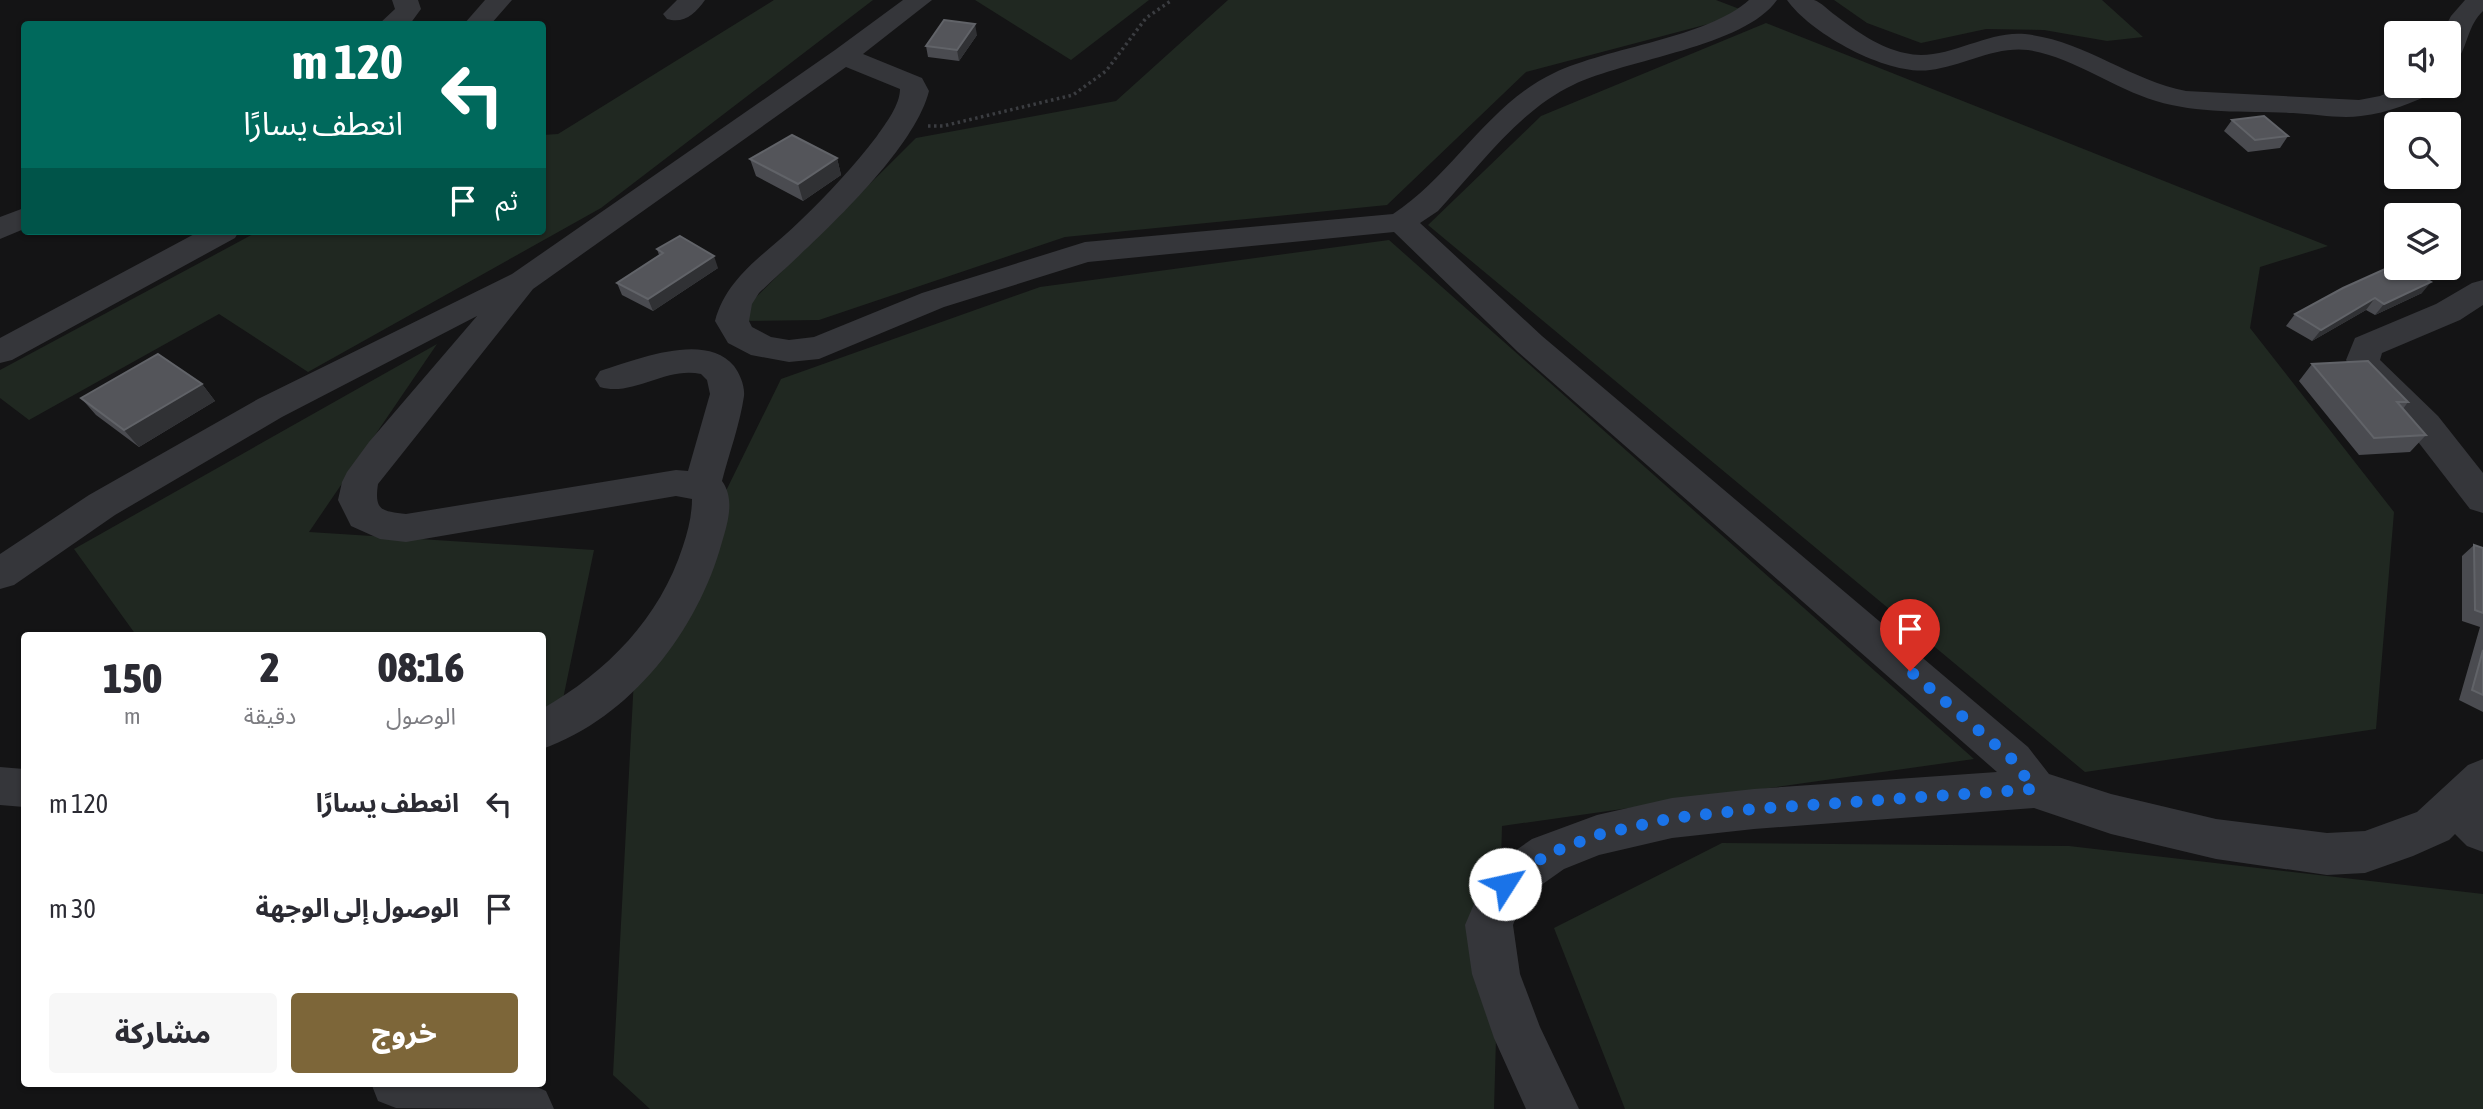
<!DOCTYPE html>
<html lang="ar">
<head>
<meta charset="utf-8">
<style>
	:root { --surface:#fff; --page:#f7f7f7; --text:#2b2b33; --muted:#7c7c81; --accent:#7d6639 }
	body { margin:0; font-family:"Asap Condensed","Noto Sans Arabic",sans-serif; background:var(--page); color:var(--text); direction:rtl; height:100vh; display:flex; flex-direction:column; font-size:26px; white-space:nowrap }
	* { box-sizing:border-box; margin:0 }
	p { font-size:23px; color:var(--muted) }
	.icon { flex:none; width:38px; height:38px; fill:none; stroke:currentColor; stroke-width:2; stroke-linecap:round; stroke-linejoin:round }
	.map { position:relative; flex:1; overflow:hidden; direction:ltr }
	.details { position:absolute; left:21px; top:632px; width:525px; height:455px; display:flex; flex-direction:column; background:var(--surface); border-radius:7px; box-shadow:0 2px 5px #0004; direction:rtl }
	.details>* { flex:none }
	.hud { position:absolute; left:21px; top:21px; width:525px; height:214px; border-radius:7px; box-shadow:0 2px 5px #0004; direction:rtl; background:#00695c; color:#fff; overflow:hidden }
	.tools { position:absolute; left:2384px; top:21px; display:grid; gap:14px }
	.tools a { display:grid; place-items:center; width:77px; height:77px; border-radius:7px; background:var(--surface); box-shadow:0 2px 5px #0004; font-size:35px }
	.pin { position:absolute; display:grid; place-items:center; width:60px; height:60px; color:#fff; margin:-72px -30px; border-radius:50% 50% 50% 0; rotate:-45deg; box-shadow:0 0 7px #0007 }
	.pin .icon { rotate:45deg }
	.me { position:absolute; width:77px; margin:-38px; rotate:55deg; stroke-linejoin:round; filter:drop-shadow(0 0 5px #0008) }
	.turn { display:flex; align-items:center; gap:24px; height:147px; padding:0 28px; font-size:32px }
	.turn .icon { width:91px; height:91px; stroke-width:2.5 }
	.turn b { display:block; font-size:49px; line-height:60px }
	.then { display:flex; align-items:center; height:66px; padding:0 28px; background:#0003; gap:14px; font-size:26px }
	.eta { display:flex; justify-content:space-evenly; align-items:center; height:119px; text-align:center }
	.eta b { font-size:42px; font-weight:800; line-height:49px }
	.primary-button { display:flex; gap:14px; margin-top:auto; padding:14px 28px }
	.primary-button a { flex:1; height:80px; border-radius:7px; background:var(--accent); color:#fff; font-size:28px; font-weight:800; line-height:80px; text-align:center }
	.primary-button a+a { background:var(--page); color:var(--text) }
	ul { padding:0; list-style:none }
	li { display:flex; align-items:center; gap:21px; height:105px; padding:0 28px }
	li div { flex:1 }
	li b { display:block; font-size:26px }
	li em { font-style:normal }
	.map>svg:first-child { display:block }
</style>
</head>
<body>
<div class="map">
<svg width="2483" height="1109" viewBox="0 0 2483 1109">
	<rect width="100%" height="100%" fill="#141415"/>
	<path fill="#202821" d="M 774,0 L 873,0 L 601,208 L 308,372 L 219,314 L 29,420 L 0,398 L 0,370 L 259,231 L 542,231 L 543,135 L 558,134 Z
		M 975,0 L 1149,0 L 1071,60 Z
		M 1228,0 L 1716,0 L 1750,13 L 1526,72 L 1387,205 L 1065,237 L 819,320 L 732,321 L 916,138 L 1116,101 Z
		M 1834,0 L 2102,0 L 2143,37 L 2107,41 L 2044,30 L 1986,29 L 1921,43 L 1867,23 Z
		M 1766,23 L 2328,246 L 2260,267 L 2250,328 L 2394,512 L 2376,729 L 2085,772 L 1428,225 L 1541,116 Z
		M 1389,240 L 1974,759 L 1502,826 L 1494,1109 L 650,1109 L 613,1075 L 634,678 L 781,379 L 1040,287 Z
		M 437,344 L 309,532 L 594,550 L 558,723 L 543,727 L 542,635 L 136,635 L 74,549 Z
		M 1722,843 L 2069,846 L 2483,894 L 2483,1109 L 1625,1109 L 1554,928 Z"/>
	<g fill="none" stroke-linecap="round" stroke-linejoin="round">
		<path stroke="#3b3d41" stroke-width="3.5" stroke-dasharray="2.5 3.5" stroke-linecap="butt" d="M 928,126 L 943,126 L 1073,95 L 1106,71 L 1146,18 L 1172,0"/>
		<path fill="#35363a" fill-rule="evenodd" d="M 392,0 L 418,0 L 421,9 L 410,24 L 379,24 L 395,9 Z
			M 485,0 L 512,0 L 491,24 L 464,24 Z
			M 677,0 L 705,0 C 695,14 684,24 667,19 L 663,14 Z
			M 903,0 L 932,0 L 863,54 L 922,78 L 929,91 C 913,155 808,247 759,293 L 752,304 L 749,321 L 752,327 L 771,337 L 789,340 L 814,337 L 922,293 L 1085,242 L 1393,214 C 1453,175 1488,104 1554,73 C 1608,47 1707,38 1749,0 L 1777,0 C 1744,47 1626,59 1573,85 C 1518,111 1478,168 1438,211 L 1420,223 L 1542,336 L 2028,747 L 2049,774 L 2111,794 L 2216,819 L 2327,833 L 2365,831 L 2417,812 L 2468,765 L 2483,759 L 2483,852 L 2467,846 L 2455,834 L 2449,840 L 2413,856 L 2365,873 L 2327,875 L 2216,859 L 2111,834 L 2034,808 L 1754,829 L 1672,838 L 1599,855 L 1564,869 L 1523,898 L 1513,925 L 1520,974 L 1540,1027 L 1579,1109 L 1526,1109 L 1494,1038 L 1472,974 L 1465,925 L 1489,869 L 1532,839 L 1597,815 L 1672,798 L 1754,789 L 1997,772 L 1518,352 L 1394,232 L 1088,262 L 944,307 L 819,359 L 789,362 L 751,355 L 728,343 L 715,321 C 727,275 769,252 801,220 C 828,194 854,166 877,136 C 886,123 900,105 900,89 L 846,67 L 533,289 L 378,484 C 374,511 382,511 406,514 L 676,470 L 688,471 L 710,394 L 707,380 L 701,374 C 666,366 633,397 600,387 L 595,379 L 600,371 C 636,360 705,331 734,366 C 740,374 745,386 744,396 C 740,424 729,454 722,481 C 735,499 728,522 722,542 C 698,630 631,718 542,749 L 542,709 C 607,672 660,618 683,546 C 688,531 692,515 692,499 L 676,496 L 406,542 L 380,539 L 351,526 L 338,500 L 342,482 L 347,472 L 369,442 L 477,316 L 282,417 L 115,515 L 14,585 L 0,589 L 0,554 L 89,495 L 258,399 L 512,274 L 835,50 Z
			M 1787,0 C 1795,0 1806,0 1814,0 C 1821,2 1829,11 1835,15 C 1856,31 1880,48 1905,53 C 1945,63 1985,30 2025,34 C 2083,40 2130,80 2186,91 L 2359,100 L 2380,96 L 2404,86 L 2441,86 L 2437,92 C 2412,102 2389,113 2361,116 C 2340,119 2315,114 2293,113 C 2249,111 2198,114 2156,101 C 2113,88 2073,57 2028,50 C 1994,46 1963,66 1930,70 C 1888,76 1811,34 1787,0 Z
			M 2465,0 L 2483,0 L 2483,11 C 2468,25 2468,45 2457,61 L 2448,63 L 2448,33 L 2442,33 L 2451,16 Z
			M 24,208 L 24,229 L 0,239 L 0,217 Z
			M 200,231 L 239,231 L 235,238 L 12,360 L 0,363 L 0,338 Z
			M 2483,280 L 2483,305 L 2460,320 L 2382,353 L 2380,360 L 2438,416 L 2483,473 L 2483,513 L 2470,509 L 2412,434 L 2357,379 L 2346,360 L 2355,338 L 2436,304 L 2472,283 Z
			M 0,767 L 24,769 L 24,807 L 0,805 Z
			M 371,1083 L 528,1083 L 546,1091 L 554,1109 L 396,1108 L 378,1101 Z"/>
	</g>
	<path fill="#4a4b50" d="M 977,35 L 959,61 L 928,57 L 926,46 Z
		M 2232,120 L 2288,136 L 2280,148 L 2248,152 L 2224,131 Z
		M 837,158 L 841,175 L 803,201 L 756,176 L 750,159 Z
		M 657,249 L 718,268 L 653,311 L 622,295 L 617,283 L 659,255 Z
		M 2343,288 L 2422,293 L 2375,315 L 2366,310 L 2312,341 L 2286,326 L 2295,314 Z
		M 2312,364 L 2408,402 L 2403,409 L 2426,435 L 2410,452 L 2359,455 L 2299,381 Z
		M 202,384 L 215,401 L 139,447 L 96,415 L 81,398 Z
		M 2474,545 L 2483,548 L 2483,712 L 2459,700 L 2480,627 L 2462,621 L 2462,556 Z"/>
	<path fill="#303134" d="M 975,24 L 977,35 L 959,61 L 957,50 Z
		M 837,158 L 841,175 L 803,201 L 798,184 Z
		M 714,256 L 718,268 L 653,311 L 648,299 Z
		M 2431,282 L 2422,293 L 2375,315 L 2384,304 Z
		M 2375,298 L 2366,310 L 2312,341 L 2321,330 Z
		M 202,384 L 215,401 L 139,447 L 124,430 Z"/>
	<path fill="#54555a" stroke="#616368" stroke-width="2" d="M 944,20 L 975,24 L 957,50 L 926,46 Z
		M 2264,116 L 2288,136 L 2255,140 L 2232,120 Z
		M 792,135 L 837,158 L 798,184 L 750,159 Z
		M 680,236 L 714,256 L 648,299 L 617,283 L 663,253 L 657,249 Z
		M 2396,264 L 2396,268 L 2408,268 L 2431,282 L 2384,304 L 2375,298 L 2321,330 L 2295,314 L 2343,288 Z
		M 158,354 L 202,384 L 124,430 L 81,398 Z
		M 2368,361 L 2408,402 L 2397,402 L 2426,435 L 2374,438 L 2312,364 Z
		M 2474,545 L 2483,548 L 2483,613 L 2475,610 Z
		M 2483,650 L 2483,695 L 2472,690 Z"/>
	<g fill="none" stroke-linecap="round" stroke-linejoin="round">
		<path stroke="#1a73e8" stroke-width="12" stroke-dasharray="0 21.6" d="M 1505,884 L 1548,854 L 1597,835 L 1672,818 L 1754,809 L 2034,789 L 2013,760 L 1910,671"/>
	</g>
</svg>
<div class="tools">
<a><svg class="icon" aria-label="sound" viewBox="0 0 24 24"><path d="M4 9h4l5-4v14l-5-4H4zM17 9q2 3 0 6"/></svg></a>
<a><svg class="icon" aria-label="search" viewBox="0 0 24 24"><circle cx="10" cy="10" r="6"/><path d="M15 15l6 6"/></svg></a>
<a><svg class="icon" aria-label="layers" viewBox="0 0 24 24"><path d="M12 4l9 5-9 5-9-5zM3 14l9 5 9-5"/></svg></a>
</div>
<div class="pin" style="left:1910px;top:671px;background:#d93025"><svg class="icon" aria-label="arrive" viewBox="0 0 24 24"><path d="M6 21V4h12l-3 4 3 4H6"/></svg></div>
<svg class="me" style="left:1505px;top:884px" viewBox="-20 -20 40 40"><circle r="19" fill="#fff"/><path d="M0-13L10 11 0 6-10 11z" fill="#1a73e8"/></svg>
<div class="hud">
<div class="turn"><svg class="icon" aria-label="left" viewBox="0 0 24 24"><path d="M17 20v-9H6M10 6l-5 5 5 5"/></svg><div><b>120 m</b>انعطف يسارًا</div></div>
<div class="then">ثم<svg class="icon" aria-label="arrive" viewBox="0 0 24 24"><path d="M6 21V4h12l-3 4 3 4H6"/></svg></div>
</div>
<section class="details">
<div class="eta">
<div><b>08:16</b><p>الوصول</p></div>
<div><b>2</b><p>دقيقة</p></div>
<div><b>150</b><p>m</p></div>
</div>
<ul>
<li><svg class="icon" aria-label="left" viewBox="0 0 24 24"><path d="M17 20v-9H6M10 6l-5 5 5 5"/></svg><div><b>انعطف يسارًا</b></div><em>120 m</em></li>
<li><svg class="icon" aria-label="arrive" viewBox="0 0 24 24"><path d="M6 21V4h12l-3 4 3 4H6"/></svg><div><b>الوصول إلى الوجهة</b></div><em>30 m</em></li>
</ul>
<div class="primary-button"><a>خروج</a><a>مشاركة</a></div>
</section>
</div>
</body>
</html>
